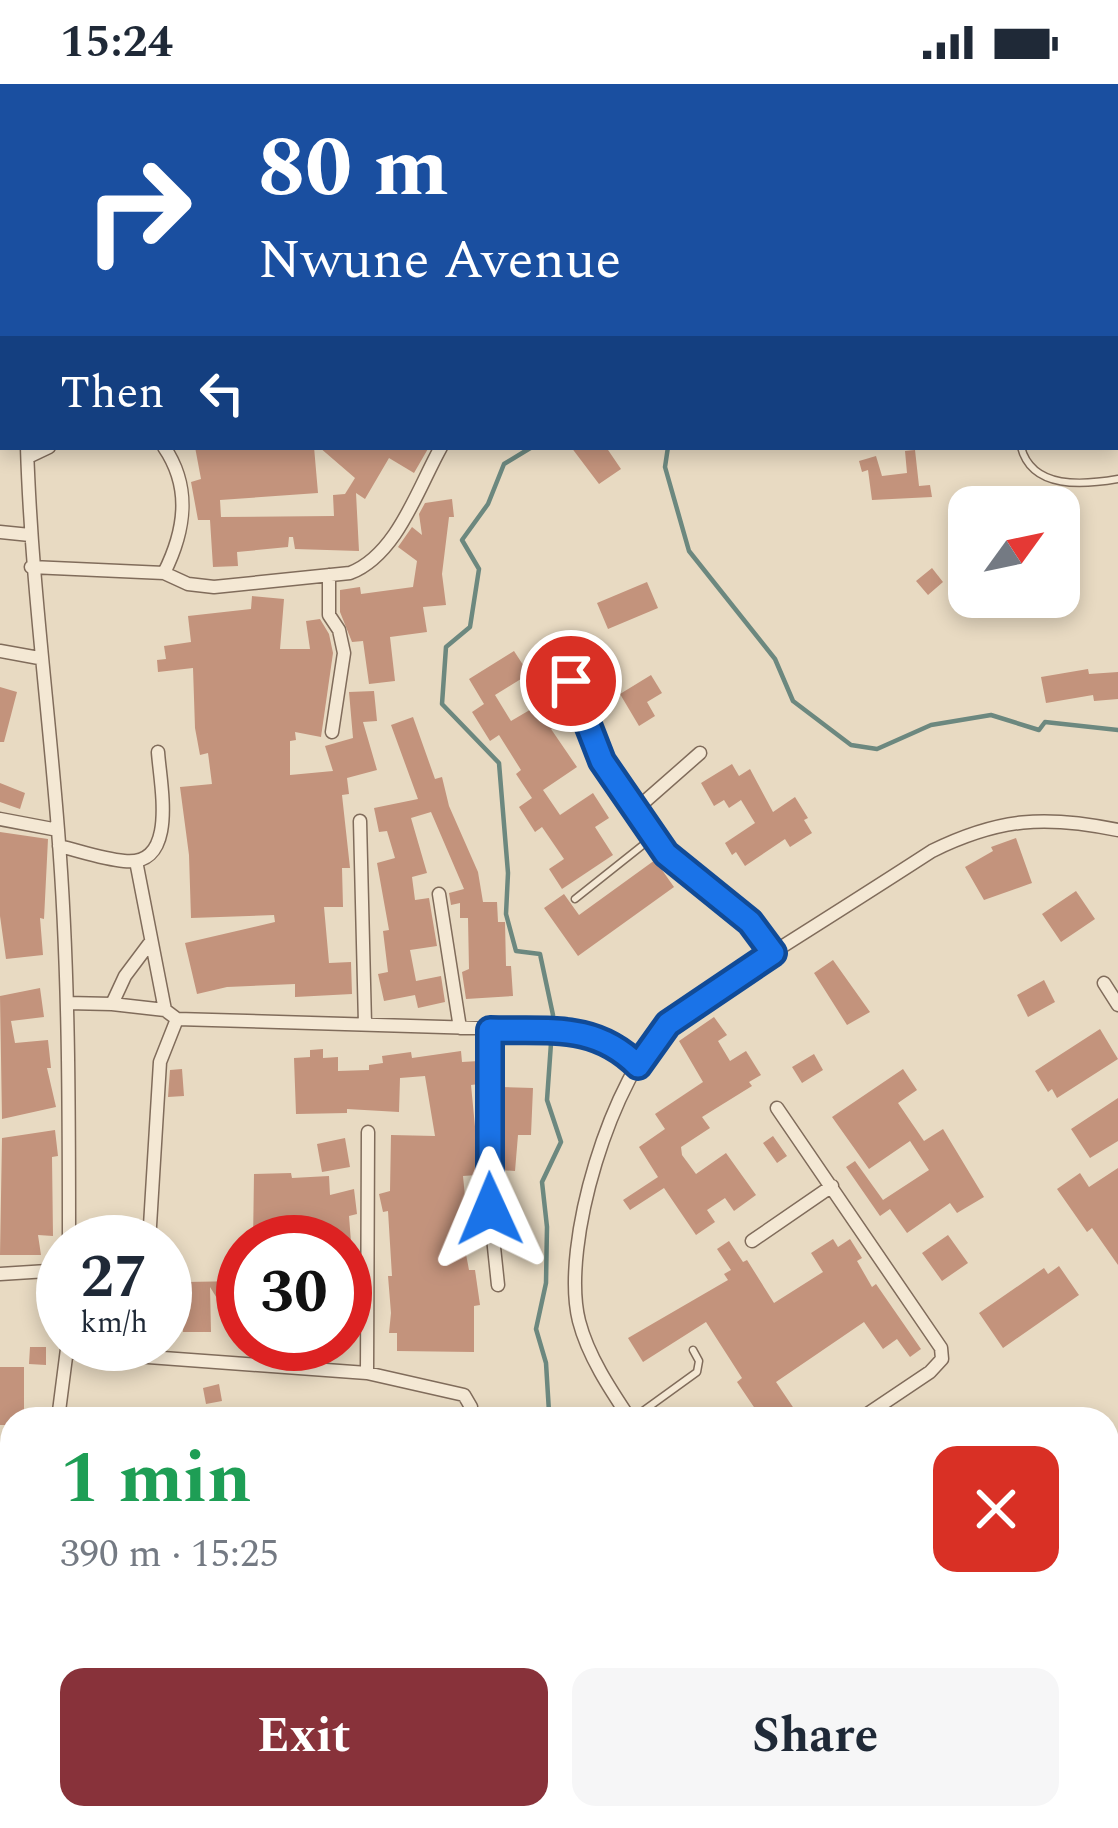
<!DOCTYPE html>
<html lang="en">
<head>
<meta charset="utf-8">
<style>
	:root { --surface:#fff; --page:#f6f6f7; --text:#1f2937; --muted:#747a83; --accent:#88323a }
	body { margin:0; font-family:Spectral,serif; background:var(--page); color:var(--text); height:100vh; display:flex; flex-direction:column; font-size:45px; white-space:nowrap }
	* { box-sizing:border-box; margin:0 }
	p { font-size:39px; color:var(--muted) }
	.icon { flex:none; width:66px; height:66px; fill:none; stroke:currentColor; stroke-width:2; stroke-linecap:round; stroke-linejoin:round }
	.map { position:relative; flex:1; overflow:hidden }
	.side { position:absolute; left:0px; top:1323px; width:1119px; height:423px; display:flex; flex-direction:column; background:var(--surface); border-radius:36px 36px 0 0; box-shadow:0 6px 18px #0003 }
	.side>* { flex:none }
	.top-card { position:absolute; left:0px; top:0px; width:1119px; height:366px; box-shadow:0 6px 18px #0003; background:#1a4fa0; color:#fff; overflow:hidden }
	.needle { width:78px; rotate:57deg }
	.controls { position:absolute; left:948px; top:402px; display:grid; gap:24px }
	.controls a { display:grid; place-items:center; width:132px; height:132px; border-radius:24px; background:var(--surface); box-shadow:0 6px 18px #0003; font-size:60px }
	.speed { position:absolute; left:36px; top:1131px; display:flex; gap:24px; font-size:60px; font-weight:700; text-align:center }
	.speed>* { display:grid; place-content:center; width:156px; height:156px; border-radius:50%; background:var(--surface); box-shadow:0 6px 18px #0003; line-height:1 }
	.speed small { font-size:30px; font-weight:400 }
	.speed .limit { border:18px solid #d22; background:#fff; color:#111 }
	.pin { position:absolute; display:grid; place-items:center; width:102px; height:102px; color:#fff; margin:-51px; border:6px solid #fff; border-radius:50%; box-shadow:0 3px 12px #0007 }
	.me { position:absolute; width:132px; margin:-66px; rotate:359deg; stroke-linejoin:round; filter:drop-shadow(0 0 9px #0008) }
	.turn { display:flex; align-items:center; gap:42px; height:252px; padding:0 60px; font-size:54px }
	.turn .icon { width:156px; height:156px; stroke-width:2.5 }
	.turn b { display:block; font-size:84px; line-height:102px }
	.then { display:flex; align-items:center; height:114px; padding:0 60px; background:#0003; gap:24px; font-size:45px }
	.round { display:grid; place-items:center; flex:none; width:126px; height:126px; border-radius:24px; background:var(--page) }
	.headline { display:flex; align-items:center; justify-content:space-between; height:204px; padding:0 60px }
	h1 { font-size:72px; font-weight:700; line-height:90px; color:#1e9e55 }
	.primary-button { display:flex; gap:24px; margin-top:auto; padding:24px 60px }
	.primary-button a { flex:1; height:138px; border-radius:24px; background:var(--accent); color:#fff; font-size:48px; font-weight:700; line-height:138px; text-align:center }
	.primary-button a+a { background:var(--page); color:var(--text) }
	.status { display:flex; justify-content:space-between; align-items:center; height:84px; padding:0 60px; background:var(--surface); direction:ltr }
	.status svg { height:33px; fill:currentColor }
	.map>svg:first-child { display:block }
</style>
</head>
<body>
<div class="status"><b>15:24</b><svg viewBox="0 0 49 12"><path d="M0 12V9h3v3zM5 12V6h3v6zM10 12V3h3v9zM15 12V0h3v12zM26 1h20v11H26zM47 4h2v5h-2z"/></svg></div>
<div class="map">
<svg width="1118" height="1744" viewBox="0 0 1118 1744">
	<rect width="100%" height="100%" fill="#e8dac2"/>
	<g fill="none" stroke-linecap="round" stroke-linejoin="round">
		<path stroke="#6c887f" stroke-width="4.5" d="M 747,3 L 750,0
			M 668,363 L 665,383 L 689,467 L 775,575 L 793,617 L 851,661 L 877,665 L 931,641 L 991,631 L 1039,646 L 1045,638 L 1118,646
			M 523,1335 L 549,1328 L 546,1279 L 536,1245 L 546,1199 L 547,1143 L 542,1098 L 561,1058 L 547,1016 L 553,931 L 540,870 L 516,867 L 506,830 L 508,789 L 499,679 L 442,620 L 446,563 L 470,543 L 479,485 L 462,456 L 488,420 L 504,380 L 532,363"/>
	</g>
	<path fill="#c3937c" d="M 195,363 L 314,363 L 318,409 L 220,416 L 221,433 L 334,432 L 333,411 L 345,410 L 355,394 L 319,363 L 429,363 L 414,389 L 389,374 L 365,415 L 356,409 L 359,467 L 295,465 L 293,453 L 289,453 L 288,463 L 237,468 L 238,482 L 213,483 L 210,436 L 198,436 L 191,398 L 201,395 Z
		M 571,363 L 606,363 L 621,385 L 599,400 Z
		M 915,366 L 919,402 L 930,401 L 932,413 L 872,416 L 868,386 L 862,388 L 859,377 L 876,372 L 882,392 L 907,389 L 905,367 Z
		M 452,415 L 454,433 L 449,433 L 442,490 L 446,521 L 423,523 L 427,548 L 390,553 L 395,597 L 369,600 L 363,557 L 352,558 L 340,528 L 340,506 L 360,503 L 361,510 L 413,503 L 417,477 L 398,463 L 412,443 L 422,451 L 419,430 L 425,419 Z
		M 932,484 L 943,498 L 928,511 L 916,497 Z
		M 647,498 L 658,524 L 608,545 L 597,519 Z
		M 252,512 L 284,515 L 280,565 L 310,565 L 306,537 L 320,535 L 329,550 L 333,569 L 321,653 L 295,648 L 296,656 L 290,657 L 290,691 L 333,687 L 325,662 L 353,654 L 349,608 L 374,607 L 377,637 L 363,638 L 377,686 L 347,694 L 349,710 L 342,711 L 350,784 L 342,784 L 343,823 L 324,823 L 329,879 L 351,878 L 352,910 L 295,913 L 295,900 L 227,903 L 197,910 L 185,859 L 275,838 L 274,831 L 191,834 L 189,771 L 180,703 L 212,700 L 208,669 L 200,671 L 195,644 L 193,584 L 158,588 L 157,576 L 166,575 L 164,562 L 191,558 L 188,532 L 251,525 Z
		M 514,567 L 529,590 L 495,611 L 511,637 L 545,617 L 560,640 L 551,645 L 577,683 L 543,706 L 560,731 L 593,709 L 609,734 L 595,743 L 613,771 L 562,805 L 549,785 L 564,775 L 542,743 L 535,748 L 519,723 L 532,714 L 516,690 L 521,686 L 499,651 L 490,657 L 472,628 L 484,620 L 469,595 Z
		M 1088,585 L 1089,590 L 1118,588 L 1118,615 L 1094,617 L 1093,611 L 1046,619 L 1041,593 Z
		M 651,591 L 662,609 L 647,618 L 655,632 L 639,642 L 620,610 Z
		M 0,603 L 17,608 L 4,658 L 0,658 Z
		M 413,633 L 435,695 L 442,693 L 449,722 L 478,788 L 483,818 L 497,818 L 498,838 L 505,838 L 506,882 L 511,882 L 513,912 L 466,915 L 462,888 L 469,885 L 468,834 L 460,834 L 460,819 L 451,821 L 449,809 L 464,805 L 431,728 L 411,734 L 427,789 L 412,793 L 415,816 L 429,814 L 437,862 L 410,866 L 416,897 L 441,892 L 445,918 L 418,924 L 415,911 L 384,917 L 378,890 L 388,888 L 383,847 L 389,846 L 377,779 L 395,774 L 387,747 L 379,748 L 374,724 L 418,715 L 391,641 Z
		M 732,680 L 739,692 L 750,685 L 773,728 L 795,713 L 808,734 L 804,736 L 812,749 L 790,763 L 785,755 L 745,782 L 736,768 L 732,771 L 725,759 L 755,739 L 741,716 L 729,724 L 724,716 L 714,722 L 701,699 Z
		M 0,699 L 25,709 L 20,725 L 0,718 Z
		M 0,748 L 48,755 L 44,835 L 40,834 L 43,871 L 6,875 L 0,832 Z
		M 1016,754 L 1032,799 L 984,816 L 965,783 L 993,767 L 991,763 Z
		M 655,776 L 674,803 L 578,872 L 544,824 L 564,810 L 579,831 Z
		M 1076,807 L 1095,835 L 1061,858 L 1042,830 Z
		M 833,876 L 870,928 L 847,941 L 814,889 Z
		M 1044,896 L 1055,918 L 1028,933 L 1017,911 Z
		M 40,904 L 44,933 L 11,937 L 15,959 L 48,956 L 51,984 L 47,984 L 56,1023 L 2,1035 L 0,912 Z
		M 714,933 L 727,951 L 718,957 L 730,977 L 746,967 L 761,991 L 749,998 L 752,1002 L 702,1033 L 710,1044 L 681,1063 L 682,1071 L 696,1090 L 726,1069 L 756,1111 L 734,1127 L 725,1114 L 707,1126 L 715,1138 L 696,1151 L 664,1104 L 630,1126 L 623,1116 L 658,1093 L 639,1063 L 665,1045 L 655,1030 L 703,998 L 679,957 Z
		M 1100,945 L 1118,975 L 1057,1014 L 1052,1005 L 1048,1008 L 1035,987 Z
		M 323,965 L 323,974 L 338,973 L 338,987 L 369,986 L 369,981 L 383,979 L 382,972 L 411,968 L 412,974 L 461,967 L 462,978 L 479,977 L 479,1000 L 471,1001 L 479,1084 L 476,1084 L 477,1091 L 463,1092 L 470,1164 L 465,1165 L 469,1186 L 475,1186 L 480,1221 L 474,1222 L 474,1268 L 397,1267 L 397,1249 L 389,1249 L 391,1229 L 388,1192 L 392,1192 L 388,1127 L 383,1128 L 379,1110 L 390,1107 L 391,1051 L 435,1052 L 425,992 L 400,994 L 399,1028 L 347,1025 L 347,1029 L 296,1030 L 294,974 L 310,973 L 310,966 Z
		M 814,970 L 823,986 L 802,999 L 792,983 Z
		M 182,985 L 184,1012 L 168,1013 L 170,986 Z
		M 903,985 L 917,1006 L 898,1019 L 924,1057 L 943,1045 L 984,1113 L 957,1129 L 950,1119 L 907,1149 L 890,1125 L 880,1132 L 846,1083 L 855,1077 L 883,1116 L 929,1086 L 910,1057 L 869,1085 L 832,1033 Z
		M 500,1003 L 533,1004 L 531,1051 L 518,1051 L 515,1087 L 500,1086 Z
		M 1118,1014 L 1118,1057 L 1090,1074 L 1071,1045 Z
		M 55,1046 L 58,1072 L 52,1073 L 53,1152 L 38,1151 L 41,1171 L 0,1171 L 2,1054 Z
		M 773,1052 L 787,1072 L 777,1079 L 763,1059 Z
		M 345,1054 L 350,1083 L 322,1088 L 317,1060 Z
		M 1118,1084 L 1118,1181 L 1092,1144 L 1087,1148 L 1057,1105 L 1080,1089 L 1089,1103 Z
		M 291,1089 L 292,1094 L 329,1092 L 330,1111 L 354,1105 L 357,1130 L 349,1132 L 351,1158 L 253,1158 L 254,1090 Z
		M 948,1151 L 968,1179 L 942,1197 L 922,1169 Z
		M 833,1155 L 838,1163 L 850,1155 L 862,1174 L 857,1177 L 872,1203 L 876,1200 L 921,1265 L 910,1273 L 897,1255 L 883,1265 L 864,1238 L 776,1298 L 801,1335 L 762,1335 L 737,1298 L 742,1294 L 706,1238 L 643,1278 L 628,1254 L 728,1196 L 724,1190 L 731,1186 L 717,1165 L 729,1157 L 743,1178 L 747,1176 L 774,1219 L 823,1188 L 811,1169 Z
		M 1059,1182 L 1079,1211 L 1003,1264 L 979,1229 L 1044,1184 L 1048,1190 Z
		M 243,1197 L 243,1223 L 223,1224 L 210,1203 L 211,1248 L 183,1248 L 185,1198 Z
		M 30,1263 L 46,1263 L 46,1281 L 29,1280 Z
		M 0,1283 L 24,1283 L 24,1335 L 12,1335 L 12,1341 L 0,1341 Z
		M 219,1300 L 222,1317 L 206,1320 L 203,1304 Z
		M 12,1397 L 12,1434 L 0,1434 L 0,1398 Z
		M 12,1531 L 12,1642 L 0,1639 L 0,1532 Z"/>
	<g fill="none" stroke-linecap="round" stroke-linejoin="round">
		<defs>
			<path id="lane" d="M 449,0 L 454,3
				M 1004,0 L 1004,3
				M 1116,341 L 1118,341
				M 1021,363 C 1032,406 1084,401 1118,395
				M 575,815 L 653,753
				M 143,1331 L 143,1335
				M 632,1335 L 697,1288 L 699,1277 L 693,1266
				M 725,1335 L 735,1329
				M 1107,1369 L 1118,1358
				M 1107,1556 L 1118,1551
				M 956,1734 L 962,1744
				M 242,1744 L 243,1734
				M 1034,1744 L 1070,1734"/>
			<path id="street" d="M 35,3 L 35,0
				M 131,3 L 131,0
				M 191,3 L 191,0
				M 398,3 L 398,0
				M 0,134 L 3,134
				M 27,363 C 31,492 48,618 58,746 C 69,883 69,1021 69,1158
				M 164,363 C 192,404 185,447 164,489
				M 28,373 L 49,363
				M 0,448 L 30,451
				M 31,483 L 164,489 L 188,500 L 214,503 L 350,489 C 397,471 418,404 441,363
				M 329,491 L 329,531 L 339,546 L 344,569 L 332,648
				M 555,557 L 602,677 L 634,727 L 666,770 L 750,838 L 773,869
				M 0,567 L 39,574
				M 634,727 L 700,669
				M 0,735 L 58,746
				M 360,737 L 365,940
				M 59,762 C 80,767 103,775 124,777 C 179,783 160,700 158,668
				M 136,777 L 165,926 L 177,935
				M 439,810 L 460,944
				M 1104,899 L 1118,921
				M 67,919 L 112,920 L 125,892 L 149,860
				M 112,920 L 165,926
				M 177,935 L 579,947 L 609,958 L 637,982
				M 490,946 L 490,1125 L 498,1201
				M 777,1024 L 941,1264 L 942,1275 L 930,1288 L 860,1335
				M 752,1157 L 832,1102
				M 149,1158 L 160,978 L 177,935
				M 0,1190 L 63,1186
				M 67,1267 L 367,1289 L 464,1311 L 471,1323 L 468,1335
				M 367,1289 L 368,1048
				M 58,1335 L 67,1265
				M 630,1335 C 610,1305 588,1272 579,1237 C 560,1161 612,991 670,938 C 697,914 731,896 761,876 C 818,840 875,804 932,767 C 999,734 1045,731 1118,746
				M 0,1378 L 12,1375
				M 0,1514 L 12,1516
				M 0,1670 L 12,1672
				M 1107,1731 L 1116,1744
				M 154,1734 L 155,1744
				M 391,1734 L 451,1744
				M 28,1744 L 31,1734"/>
		</defs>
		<use href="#lane" stroke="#806c5b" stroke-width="9"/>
		<use href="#street" stroke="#806c5b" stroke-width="15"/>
		<use href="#lane" stroke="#f4e8d4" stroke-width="6"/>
		<use href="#street" stroke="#f4e8d4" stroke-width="12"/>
	</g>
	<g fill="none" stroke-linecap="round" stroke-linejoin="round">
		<defs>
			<path id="route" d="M 490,1125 L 490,946 C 548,948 594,938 638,982 L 668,940 L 773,869 L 750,838 L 666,770 L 602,677 L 571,597"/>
		</defs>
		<use href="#route" stroke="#114b97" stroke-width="30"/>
		<use href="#route" stroke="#1a73e8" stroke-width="21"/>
	</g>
</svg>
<div class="controls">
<a><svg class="needle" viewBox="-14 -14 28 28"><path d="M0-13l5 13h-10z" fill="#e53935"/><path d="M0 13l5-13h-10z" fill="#747a83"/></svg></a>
</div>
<div class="speed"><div>27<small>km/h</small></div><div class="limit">30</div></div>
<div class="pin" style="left:571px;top:597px;background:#d93025"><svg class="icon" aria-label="arrive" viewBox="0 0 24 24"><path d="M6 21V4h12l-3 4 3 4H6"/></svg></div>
<svg class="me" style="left:490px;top:1125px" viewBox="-20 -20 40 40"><path d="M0-17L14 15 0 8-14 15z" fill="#1a73e8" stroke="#fff" stroke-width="4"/></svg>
<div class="top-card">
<div class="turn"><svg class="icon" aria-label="right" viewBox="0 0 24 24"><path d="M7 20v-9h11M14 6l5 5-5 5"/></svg><div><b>80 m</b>Nwune Avenue</div></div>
<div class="then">Then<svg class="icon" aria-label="left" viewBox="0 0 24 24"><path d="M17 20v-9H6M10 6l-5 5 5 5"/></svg></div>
</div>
<section class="side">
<div class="headline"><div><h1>1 min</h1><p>390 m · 15:25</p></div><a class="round" style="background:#d93025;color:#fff"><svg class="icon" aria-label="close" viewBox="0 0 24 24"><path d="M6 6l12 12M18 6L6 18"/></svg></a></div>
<div class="primary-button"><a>Exit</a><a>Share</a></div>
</section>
</div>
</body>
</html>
